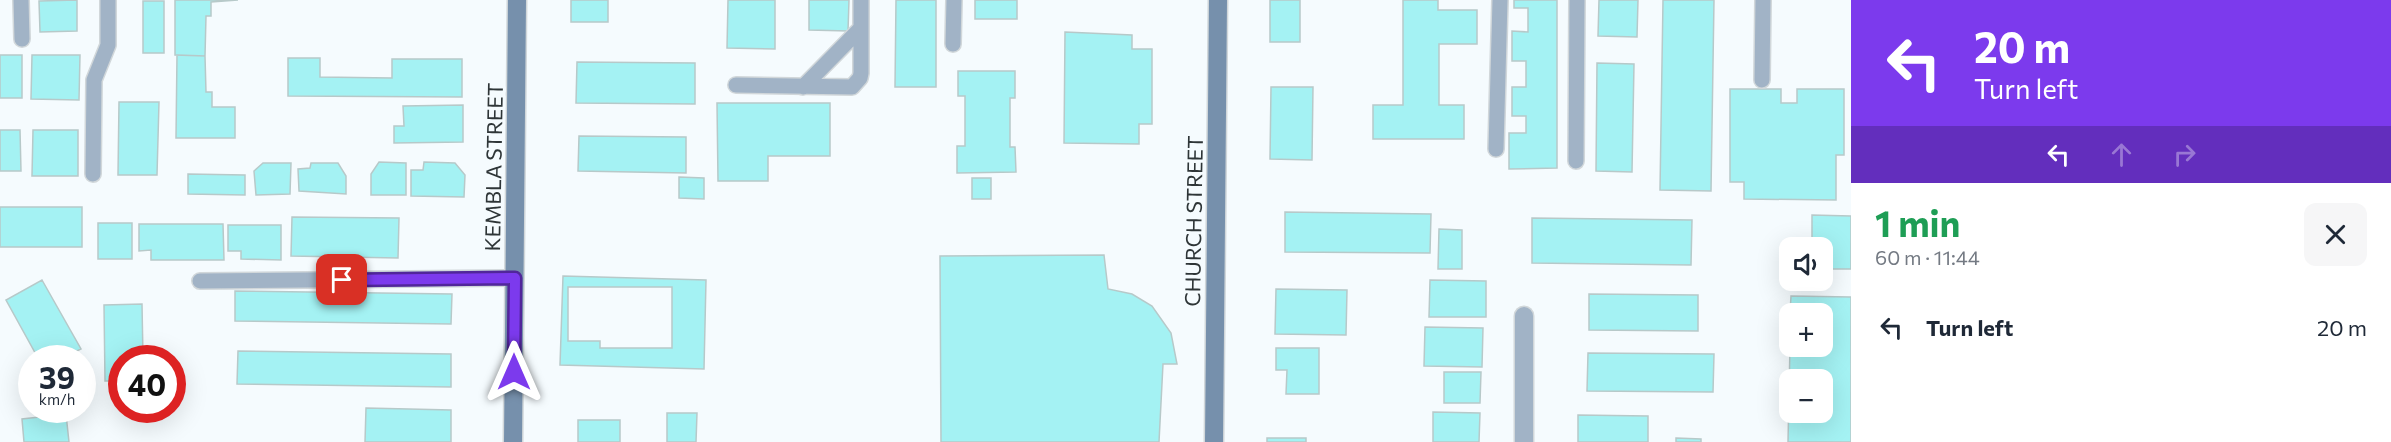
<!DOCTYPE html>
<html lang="en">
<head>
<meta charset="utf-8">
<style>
	:root { --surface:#fff; --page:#f6f6f7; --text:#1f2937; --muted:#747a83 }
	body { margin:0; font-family:Commissioner,sans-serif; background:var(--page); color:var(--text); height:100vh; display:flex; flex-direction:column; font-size:22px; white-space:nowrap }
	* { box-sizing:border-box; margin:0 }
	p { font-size:20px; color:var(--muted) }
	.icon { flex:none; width:33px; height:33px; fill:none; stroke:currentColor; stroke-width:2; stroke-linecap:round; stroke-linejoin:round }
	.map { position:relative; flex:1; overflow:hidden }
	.sheet { display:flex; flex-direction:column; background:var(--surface); width:540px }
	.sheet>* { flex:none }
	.hud { background:#7c3aed; color:#fff; overflow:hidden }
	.controls { position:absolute; left:1779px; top:237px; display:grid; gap:12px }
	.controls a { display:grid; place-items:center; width:54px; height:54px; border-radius:12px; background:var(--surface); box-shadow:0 6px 24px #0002; font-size:30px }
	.speed { position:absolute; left:18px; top:345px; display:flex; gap:12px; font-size:30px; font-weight:700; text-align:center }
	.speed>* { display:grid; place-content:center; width:78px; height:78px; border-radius:50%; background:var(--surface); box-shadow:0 6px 24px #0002; line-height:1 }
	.speed small { font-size:15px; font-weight:400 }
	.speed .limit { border:9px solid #d22; background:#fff; color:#111 }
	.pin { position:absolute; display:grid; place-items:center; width:51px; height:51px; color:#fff; margin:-26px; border-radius:12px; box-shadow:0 3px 9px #0006 }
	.me { position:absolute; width:66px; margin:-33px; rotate:0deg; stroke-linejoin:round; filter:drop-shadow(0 0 4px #0008) }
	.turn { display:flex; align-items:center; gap:21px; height:126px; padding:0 24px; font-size:27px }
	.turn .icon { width:78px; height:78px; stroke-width:2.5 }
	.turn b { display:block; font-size:42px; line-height:51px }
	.lanes { display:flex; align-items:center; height:57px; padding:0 24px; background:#0003; justify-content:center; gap:30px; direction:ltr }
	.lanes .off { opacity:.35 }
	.round { display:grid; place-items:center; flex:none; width:63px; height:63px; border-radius:12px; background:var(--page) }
	.overview { display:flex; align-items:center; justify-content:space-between; height:102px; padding:0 24px }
	h1 { font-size:36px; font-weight:700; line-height:45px; color:#1e9e55 }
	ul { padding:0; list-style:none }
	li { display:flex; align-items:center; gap:18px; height:84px; padding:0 24px }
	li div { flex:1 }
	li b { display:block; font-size:22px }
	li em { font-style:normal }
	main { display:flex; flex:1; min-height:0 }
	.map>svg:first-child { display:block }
</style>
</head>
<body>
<main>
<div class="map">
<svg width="1851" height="442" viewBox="0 0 1851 442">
	<rect width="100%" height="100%" fill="#f5fbfe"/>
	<path fill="#a4f2f3" stroke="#b7c9c9" stroke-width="1.5" fill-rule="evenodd" d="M 77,0 L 77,31 L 40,32 L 39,1 Z
		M 175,0 L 238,0 L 211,2 L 211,16 L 206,16 L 205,56 L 175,55 Z
		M 571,0 L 608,0 L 608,22 L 571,22 Z
		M 728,0 L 775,0 L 775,49 L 727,48 Z
		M 809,0 L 849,0 L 848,31 L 809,30 Z
		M 896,0 L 936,0 L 936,87 L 895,87 Z
		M 975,0 L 1017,0 L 1017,19 L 975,19 Z
		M 1270,0 L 1300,0 L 1300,42 L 1270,42 Z
		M 1403,0 L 1438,0 L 1438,10 L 1477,10 L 1477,44 L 1439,44 L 1439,105 L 1464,105 L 1464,139 L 1373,139 L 1373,105 L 1403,105 Z
		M 1514,0 L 1557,0 L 1557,168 L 1509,169 L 1509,133 L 1526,133 L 1526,116 L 1512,116 L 1512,87 L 1526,87 L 1526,61 L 1512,61 L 1512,31 L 1528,32 L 1528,8 L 1514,8 Z
		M 1599,0 L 1638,0 L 1637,37 L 1598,36 Z
		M 1663,0 L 1714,0 L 1711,191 L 1660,190 Z
		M 143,1 L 164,1 L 164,53 L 143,53 Z
		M 1065,32 L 1132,35 L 1132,49 L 1152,49 L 1152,124 L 1139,124 L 1139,144 L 1064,143 Z
		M 0,55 L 22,55 L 22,98 L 0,98 Z
		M 32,55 L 80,55 L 79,100 L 31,99 Z
		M 177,55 L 205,56 L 206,92 L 212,92 L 212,107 L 235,107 L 235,138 L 176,138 Z
		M 288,58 L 320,58 L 320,77 L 392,78 L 392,59 L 462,59 L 462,97 L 288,96 Z
		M 577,62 L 695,63 L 695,104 L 576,103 Z
		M 1597,63 L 1634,64 L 1632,172 L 1596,171 Z
		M 958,71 L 1015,71 L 1015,98 L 1010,98 L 1010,147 L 1015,147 L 1016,172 L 957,173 L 957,146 L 965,146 L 965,96 L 958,96 Z
		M 1271,87 L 1313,87 L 1312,160 L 1270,159 Z
		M 1730,89 L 1781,89 L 1781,103 L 1797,103 L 1797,89 L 1844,89 L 1844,155 L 1836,155 L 1836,200 L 1744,199 L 1744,182 L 1730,182 Z
		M 119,102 L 159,102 L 157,175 L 118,175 Z
		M 717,103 L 830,103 L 830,156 L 768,156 L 768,181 L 718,181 Z
		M 463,105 L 463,142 L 394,143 L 394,126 L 404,126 L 403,106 Z
		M 0,130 L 20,130 L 21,171 L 0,171 Z
		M 33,130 L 78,130 L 78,176 L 32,176 Z
		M 579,136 L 686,137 L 686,173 L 578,171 Z
		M 379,162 L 406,163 L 406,195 L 371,195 L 371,174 Z
		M 424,162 L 455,163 L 465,175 L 464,197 L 411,196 L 411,170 L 423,170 Z
		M 263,163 L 291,163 L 290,194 L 256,195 L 254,171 Z
		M 311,163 L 338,163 L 346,176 L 346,194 L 299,191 L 298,169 L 310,168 Z
		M 188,174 L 245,175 L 245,195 L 188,194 Z
		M 679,177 L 704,178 L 704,199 L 679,198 Z
		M 972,178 L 991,178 L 991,199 L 972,199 Z
		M 0,207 L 82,207 L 82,247 L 0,247 Z
		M 1285,212 L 1431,214 L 1430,253 L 1285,252 Z
		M 1812,215 L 1851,216 L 1851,269 L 1822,269 L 1822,248 L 1812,247 Z
		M 292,217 L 399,218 L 398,258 L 291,256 Z
		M 1532,218 L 1692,220 L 1691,265 L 1532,263 Z
		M 98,223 L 132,223 L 132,259 L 98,259 Z
		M 139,224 L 223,224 L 224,260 L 151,260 L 151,250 L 139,251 Z
		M 228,225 L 281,225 L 281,260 L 241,259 L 241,251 L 228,251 Z
		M 1439,229 L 1462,230 L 1462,269 L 1438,269 Z
		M 1104,255 L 1108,289 L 1132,294 L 1152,306 L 1171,333 L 1177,364 L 1163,364 L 1159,442 L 941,442 L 940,256 Z
		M 563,276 L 706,280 L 704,369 L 560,365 Z
		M 42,280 L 81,349 L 63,358 L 38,358 L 6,300 Z
		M 1430,280 L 1486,281 L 1486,317 L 1429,317 Z
		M 568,287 L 672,287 L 672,348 L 600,348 L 600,341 L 568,341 Z
		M 1276,289 L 1347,290 L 1346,335 L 1275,334 Z
		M 235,291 L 452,294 L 451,324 L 235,321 Z
		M 1589,294 L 1698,295 L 1698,331 L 1589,330 Z
		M 1791,296 L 1851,297 L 1851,442 L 1788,442 L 1790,346 L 1822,346 L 1822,314 L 1790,314 ZM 1790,380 L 1822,380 L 1822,412 L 1790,412 Z
		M 142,304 L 143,358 L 122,358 L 122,381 L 105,381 L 104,305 Z
		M 1425,327 L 1483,328 L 1482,367 L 1424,366 Z
		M 1276,348 L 1319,348 L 1319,394 L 1286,394 L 1287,370 L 1276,370 Z
		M 238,351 L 451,354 L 451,387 L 237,384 Z
		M 1588,353 L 1714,354 L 1713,392 L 1587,391 Z
		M 1444,372 L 1481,372 L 1480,403 L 1444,403 Z
		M 366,408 L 451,410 L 451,442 L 365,442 Z
		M 1433,412 L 1480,413 L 1479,442 L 1433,442 Z
		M 667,413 L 697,413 L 696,442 L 667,442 Z
		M 66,414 L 69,442 L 24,442 L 22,419 Z
		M 1578,415 L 1648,416 L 1648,442 L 1578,442 Z
		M 578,420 L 620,420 L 620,442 L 578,442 Z
		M 1267,438 L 1306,438 L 1306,442 L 1267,442 Z
		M 1676,438 L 1701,439 L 1701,442 L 1676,442 Z"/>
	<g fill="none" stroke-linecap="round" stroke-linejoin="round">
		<defs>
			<path id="lane" d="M 21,0 L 22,39
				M 953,44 L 954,0
				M 1762,80 L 1763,0
				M 736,85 L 852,87 L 860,78 L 861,73 L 861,0
				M 803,87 L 861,28
				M 1496,149 L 1500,0
				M 1576,161 L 1577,0
				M 93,174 L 94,80 L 108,45 L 108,0
				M 200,281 L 515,278"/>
			<path id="street" d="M 1524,316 L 1524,442"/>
			<path id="secondary" d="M 513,442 L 517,0
				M 1214,442 L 1218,0"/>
		</defs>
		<use href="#lane" stroke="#d1d7da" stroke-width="18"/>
		<use href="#street" stroke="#d1d7da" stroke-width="21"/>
		<use href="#secondary" stroke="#d1d7da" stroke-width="21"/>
		<use href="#lane" stroke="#a1b3c6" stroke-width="15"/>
		<use href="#street" stroke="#a1b3c6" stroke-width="18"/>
		<use href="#secondary" stroke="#7690ac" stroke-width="18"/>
	</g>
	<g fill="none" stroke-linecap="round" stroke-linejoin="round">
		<defs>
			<path id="route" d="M 342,280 L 515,278 L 514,372"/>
		</defs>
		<use href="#route" stroke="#51269a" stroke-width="15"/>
		<use href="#route" stroke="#7c3aed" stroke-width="10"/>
	</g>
	<g text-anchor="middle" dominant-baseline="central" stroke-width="6" stroke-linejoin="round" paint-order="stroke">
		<g font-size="21" fill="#2e3537" stroke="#f5fbfe">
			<text transform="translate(493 167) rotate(-89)">KEMBLA STREET</text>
			<text transform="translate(1193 221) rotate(-89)">CHURCH STREET</text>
		</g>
	</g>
</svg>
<div class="controls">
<a><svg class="icon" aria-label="sound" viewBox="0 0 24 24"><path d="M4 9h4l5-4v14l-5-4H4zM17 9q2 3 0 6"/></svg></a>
<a>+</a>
<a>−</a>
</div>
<div class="speed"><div>39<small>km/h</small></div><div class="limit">40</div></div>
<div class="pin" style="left:342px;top:280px;background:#d93025"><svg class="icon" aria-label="arrive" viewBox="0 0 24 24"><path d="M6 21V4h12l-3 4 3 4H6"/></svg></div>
<svg class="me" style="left:514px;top:372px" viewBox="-20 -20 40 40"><path d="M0-17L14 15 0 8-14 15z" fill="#7c3aed" stroke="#fff" stroke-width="4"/></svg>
</div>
<section class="sheet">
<div class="hud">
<div class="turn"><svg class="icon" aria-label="left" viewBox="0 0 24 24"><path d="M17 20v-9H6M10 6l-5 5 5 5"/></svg><div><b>20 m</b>Turn left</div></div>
<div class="lanes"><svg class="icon" aria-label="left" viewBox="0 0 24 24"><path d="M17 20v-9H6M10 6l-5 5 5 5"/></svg><svg class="icon off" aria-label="ahead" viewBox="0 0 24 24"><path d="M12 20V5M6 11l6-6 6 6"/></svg><svg class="icon off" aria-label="right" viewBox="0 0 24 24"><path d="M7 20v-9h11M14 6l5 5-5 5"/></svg></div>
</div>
<div class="overview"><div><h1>1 min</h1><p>60 m · 11:44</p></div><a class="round"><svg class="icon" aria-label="close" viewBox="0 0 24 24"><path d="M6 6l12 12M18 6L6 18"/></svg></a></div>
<ul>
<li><svg class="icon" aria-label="left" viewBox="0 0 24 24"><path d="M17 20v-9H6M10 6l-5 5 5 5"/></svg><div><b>Turn left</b></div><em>20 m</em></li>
</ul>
</section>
</main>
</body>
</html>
